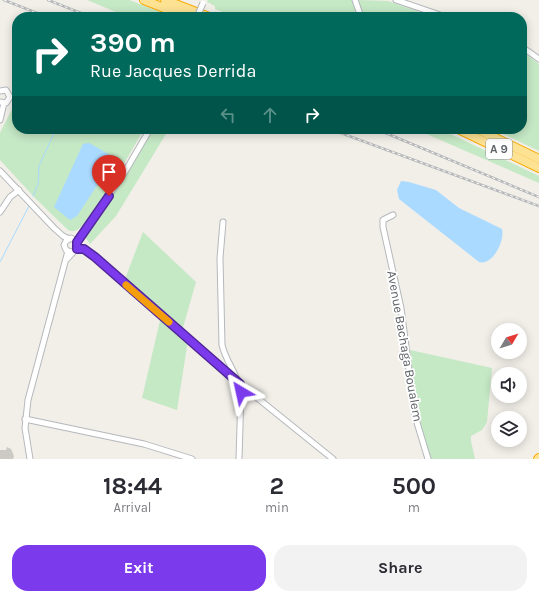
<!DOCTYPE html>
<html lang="en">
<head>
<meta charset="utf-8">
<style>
	:root { --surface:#fff; --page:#f2f2f3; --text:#2b2b33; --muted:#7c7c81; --accent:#7c3aed }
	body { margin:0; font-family:Karla,sans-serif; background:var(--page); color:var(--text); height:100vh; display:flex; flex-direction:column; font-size:15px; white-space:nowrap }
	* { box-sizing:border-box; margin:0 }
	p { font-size:13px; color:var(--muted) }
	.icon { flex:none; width:22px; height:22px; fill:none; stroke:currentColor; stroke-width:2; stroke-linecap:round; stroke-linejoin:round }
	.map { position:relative; height:459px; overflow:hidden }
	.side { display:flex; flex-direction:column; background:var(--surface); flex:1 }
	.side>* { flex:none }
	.banner { position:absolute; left:12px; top:12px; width:515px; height:122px; border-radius:16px; box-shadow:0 2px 10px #0003; background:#00695c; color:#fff; overflow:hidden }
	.needle { width:26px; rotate:52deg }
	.controls { position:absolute; left:491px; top:323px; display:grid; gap:8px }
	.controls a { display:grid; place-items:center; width:36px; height:36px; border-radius:50%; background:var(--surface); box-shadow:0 2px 10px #0003; font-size:20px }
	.pin { position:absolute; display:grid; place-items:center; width:34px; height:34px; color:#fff; margin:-41px -17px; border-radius:50% 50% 50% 0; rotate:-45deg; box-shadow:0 0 4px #0007 }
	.pin .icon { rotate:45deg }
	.me { position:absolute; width:44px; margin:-22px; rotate:324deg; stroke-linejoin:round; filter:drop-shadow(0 0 3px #0008) }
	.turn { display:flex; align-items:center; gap:14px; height:84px; padding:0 12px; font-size:18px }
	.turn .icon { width:52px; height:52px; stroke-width:2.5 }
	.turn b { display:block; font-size:28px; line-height:34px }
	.lanes { display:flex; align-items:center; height:38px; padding:0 12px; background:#0003; justify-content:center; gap:20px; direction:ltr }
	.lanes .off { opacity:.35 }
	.eta { display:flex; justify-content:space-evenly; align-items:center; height:68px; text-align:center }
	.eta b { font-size:24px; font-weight:700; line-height:28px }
	.action { display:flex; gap:8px; margin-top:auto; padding:8px 12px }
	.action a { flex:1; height:46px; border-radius:16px; background:var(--accent); color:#fff; font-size:16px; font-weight:700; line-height:46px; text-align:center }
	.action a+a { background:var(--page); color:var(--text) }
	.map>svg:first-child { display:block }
</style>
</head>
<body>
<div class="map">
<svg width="539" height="459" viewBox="0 0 539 459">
	<rect width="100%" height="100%" fill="#f1efe8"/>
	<path fill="#c5e8c5" d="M 87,0 L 129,0 L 173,17 L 128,17 Z
		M 208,0 L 353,0 L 359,17 L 235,17 L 215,9 L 215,6 L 207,2 Z
		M 358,0 L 388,1 L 434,17 L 363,17 Z
		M 522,51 L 539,64 L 539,151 L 493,129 L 522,129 Z
		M 17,99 L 17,129 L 144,129 C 133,148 92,222 77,230 C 73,232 71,231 68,230 L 36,199 L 0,160 L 0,133 Z
		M 154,129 L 169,129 L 116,216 L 90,244 L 85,237 Z
		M 415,129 L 440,129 L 539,176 L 539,183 Z
		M 143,232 L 196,282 L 182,331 L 125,279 Z
		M 161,316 L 188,340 L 177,410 L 142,398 Z
		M 410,350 L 492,368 L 487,422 L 482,430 L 471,436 L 471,441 L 475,459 L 431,459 L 416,409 Z"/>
	<path fill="#aadaff" d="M 89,143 L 112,156 L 113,161 L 77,216 L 70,220 L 54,207 L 83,144 Z
		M 401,181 L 409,182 L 436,190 L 459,208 L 502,229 C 505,240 493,266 479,262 L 399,199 L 397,190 Z"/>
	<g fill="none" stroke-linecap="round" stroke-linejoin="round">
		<path stroke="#aadaff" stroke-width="1" d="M 33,196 L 38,184 L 39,166 L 56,129
			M 0,262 L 29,206"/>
	</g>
	<path fill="#cccac5" d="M 7,447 L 11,449 L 14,456 L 13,459 L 0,459 L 0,450 L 6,450 Z"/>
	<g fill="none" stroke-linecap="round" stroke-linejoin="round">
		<defs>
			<path id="minor" d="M 355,0 L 361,17
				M 396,0 L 446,17
				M 522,47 L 539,59
				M 0,91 L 6,90 L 10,97 L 6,103 L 0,102
				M 0,120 L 4,103
				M 0,171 L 54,228 L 63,236 L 69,239
				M 0,212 L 10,197 L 19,190
				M 393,215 L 383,220 L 383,227 L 401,308 L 415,416 L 428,459
				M 223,222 L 220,258 L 222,345 C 226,362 238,375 241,392 L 239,459
				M 77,242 L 126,170 L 150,129
				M 77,249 L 84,249 L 95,257 L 240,384 L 333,459
				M 67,259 L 78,247 L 76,241 L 71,238 L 66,241 L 64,245 L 66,250 L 72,252
				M 25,419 L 144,444 L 192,459
				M 30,459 L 25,428 L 28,400 L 68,251"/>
			<path id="highway" d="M 144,0 L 187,17
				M 165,0 L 209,17
				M 458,129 L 539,168
				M 477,129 L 539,159
				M 538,459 L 539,458"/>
		</defs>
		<use href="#minor" stroke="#b5b8bc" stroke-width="7"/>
		<use href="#highway" stroke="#f9ab00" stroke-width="10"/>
		<use href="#minor" stroke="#fff" stroke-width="5"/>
		<use href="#highway" stroke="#fde293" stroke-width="8"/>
		<defs>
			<path id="rail" d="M 4,0 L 47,17
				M 48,0 L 91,17
				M 330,129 L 539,206
				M 376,129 L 539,197"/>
		</defs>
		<use href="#rail" stroke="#b6b7b8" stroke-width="2.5"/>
		<use href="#rail" stroke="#fff" stroke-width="1" stroke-dasharray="3" stroke-linecap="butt"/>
		<defs>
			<path id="minor-bridge" d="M 197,17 L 203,3"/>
		</defs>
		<use href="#minor-bridge" stroke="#b5b8bc" stroke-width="7" stroke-linecap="butt"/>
		<use href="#minor-bridge" stroke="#fff" stroke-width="5"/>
	</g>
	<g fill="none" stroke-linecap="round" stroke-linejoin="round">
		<defs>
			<path id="route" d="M 109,196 L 77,242 L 77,249 L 84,249 L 95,257 L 240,384 L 241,392"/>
		</defs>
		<use href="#route" stroke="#51269a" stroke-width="10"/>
		<use href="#route" stroke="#7c3aed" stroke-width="7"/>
		<path stroke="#f59e0b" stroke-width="7" d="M 126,285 L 169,322"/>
	</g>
	<g text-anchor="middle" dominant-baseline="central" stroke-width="3.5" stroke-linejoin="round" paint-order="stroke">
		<rect fill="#fff" stroke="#8f9295" stroke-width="1" x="486" y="139" width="26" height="20" rx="3"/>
		<g font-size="12" font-weight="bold" fill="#5f6368">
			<text x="499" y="149">A 9</text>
		</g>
		<g font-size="13" fill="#5f6368" stroke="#fff">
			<text transform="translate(405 346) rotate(80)">Avenue Bachaga Boualem</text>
		</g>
	</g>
</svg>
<div class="controls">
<a><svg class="needle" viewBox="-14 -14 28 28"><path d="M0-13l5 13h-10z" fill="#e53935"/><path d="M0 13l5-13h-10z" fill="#7c7c81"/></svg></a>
<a><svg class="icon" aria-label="sound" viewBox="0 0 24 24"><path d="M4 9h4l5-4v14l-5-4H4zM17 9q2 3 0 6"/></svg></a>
<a><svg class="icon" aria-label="layers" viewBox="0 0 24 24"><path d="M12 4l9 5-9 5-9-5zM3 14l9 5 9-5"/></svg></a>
</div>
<div class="pin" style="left:109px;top:196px;background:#d93025"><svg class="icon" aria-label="arrive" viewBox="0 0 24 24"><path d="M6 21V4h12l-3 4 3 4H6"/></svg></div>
<svg class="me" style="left:241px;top:392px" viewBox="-20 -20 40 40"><path d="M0-17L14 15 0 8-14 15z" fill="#7c3aed" stroke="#fff" stroke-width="4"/></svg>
<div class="banner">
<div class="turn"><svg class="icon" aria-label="right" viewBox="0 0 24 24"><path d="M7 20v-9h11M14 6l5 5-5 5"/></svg><div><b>390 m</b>Rue Jacques Derrida</div></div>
<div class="lanes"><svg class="icon off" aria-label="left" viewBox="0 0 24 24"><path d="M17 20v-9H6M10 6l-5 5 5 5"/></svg><svg class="icon off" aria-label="ahead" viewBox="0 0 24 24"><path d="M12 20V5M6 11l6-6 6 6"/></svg><svg class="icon" aria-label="right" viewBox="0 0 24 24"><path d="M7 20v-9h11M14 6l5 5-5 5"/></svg></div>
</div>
</div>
<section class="side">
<div class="eta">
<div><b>18:44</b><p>Arrival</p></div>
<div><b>2</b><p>min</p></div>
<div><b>500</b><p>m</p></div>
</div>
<div class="action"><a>Exit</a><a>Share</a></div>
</section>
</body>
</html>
